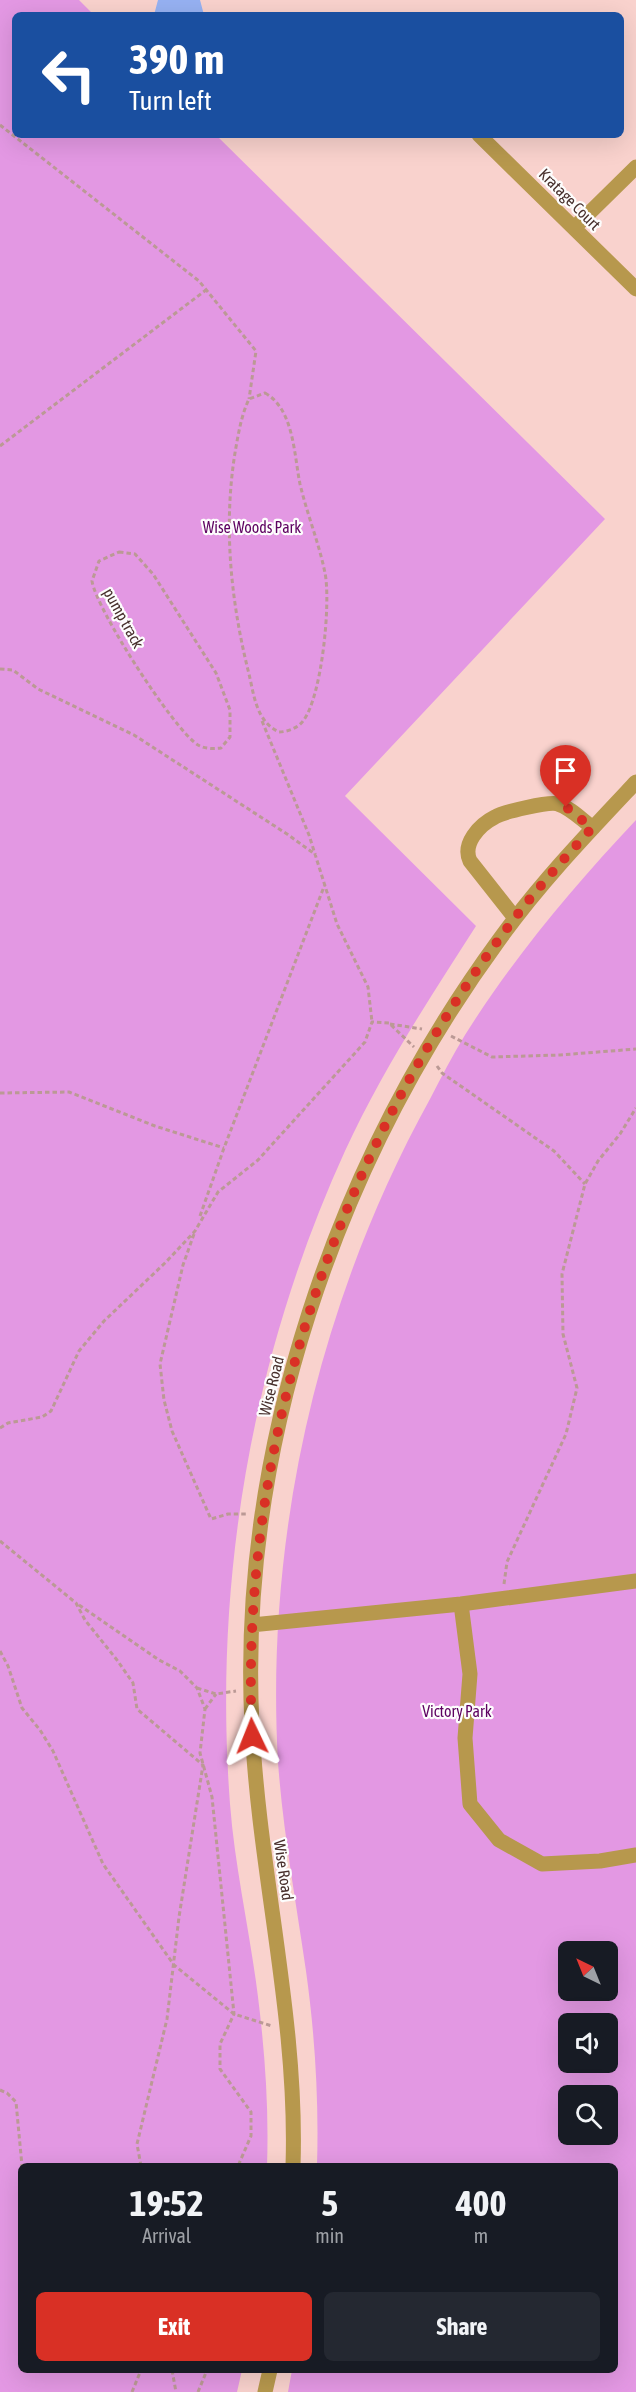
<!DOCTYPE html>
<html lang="en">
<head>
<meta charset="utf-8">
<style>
	:root { --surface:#171b24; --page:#242831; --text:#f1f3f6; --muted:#9ea1a6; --accent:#d93025 }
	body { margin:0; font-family:"Asap Condensed",sans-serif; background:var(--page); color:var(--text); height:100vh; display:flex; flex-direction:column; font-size:22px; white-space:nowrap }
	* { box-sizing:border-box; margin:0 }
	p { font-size:20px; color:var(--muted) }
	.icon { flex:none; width:33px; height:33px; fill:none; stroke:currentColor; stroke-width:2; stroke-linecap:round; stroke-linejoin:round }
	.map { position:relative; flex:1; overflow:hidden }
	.details { position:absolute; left:18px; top:2163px; width:600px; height:210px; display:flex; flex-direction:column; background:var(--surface); border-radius:9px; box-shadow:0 6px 24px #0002 }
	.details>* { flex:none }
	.hud { position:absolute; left:12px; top:12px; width:612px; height:126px; border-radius:9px; box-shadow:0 6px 24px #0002; background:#1a4fa0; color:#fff; overflow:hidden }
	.needle { width:39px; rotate:317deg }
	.fabs { position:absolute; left:558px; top:1941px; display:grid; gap:12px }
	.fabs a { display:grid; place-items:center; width:60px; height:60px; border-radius:9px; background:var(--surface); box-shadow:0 6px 24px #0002; font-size:30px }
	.pin { position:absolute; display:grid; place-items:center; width:51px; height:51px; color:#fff; margin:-62px -26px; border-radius:50% 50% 50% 0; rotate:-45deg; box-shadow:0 0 6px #0007 }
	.pin .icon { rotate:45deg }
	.me { position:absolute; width:66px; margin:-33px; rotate:358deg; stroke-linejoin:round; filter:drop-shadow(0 0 4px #0008) }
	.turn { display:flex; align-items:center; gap:21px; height:126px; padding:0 18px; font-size:27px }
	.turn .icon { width:78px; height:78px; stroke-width:2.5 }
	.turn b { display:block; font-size:42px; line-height:51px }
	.eta { display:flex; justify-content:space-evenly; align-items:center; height:102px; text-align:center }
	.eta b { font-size:36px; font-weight:700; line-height:42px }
	.button { display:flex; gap:12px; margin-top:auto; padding:12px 18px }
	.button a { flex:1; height:69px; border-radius:9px; background:var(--accent); color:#fff; font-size:24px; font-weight:700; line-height:69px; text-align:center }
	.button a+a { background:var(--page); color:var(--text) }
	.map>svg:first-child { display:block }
</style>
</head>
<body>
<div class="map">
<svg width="636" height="2392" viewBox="0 0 636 2392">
	<rect width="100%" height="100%" fill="#f9d2cd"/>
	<path fill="#e398e3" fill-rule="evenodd" d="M 0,0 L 79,0 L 94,15 L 15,15 L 15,135 L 216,135 L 605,519 L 345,796 L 476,926 C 429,999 382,1071 345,1151 C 252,1355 213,1580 230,1804 C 235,1869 250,1932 258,1997 C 265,2053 269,2110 267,2166 L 21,2166 L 21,2370 L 242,2370 L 237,2392 L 0,2392 Z
		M 636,820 L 636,2392 L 288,2392 L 292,2370 L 615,2370 L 615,2166 L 317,2166 C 319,2101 315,2035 306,1971 C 296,1901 283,1832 278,1762 C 265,1533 319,1300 430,1099 C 441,1078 452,1056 465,1035 C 514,957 573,887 636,820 ZM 568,1952 L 608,1952 L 608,1990 L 568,1990 ZM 568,2024 L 608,2024 L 608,2062 L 568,2062 ZM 568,2096 L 608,2096 L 608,2134 L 568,2134 Z"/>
	<path fill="#96b1f2" d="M 158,0 L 200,0 L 204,15 L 154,15 Z"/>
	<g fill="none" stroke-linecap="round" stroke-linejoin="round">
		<path stroke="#bb9995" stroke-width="3" stroke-dasharray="4.5 3" stroke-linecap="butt" d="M 0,125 L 199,281 L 256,351 L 249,399
			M 265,393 C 294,409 294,455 300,484 C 307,514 319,543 325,573 C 331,602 322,697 303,721 C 298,728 287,732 279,732 C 255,721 254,693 248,670 C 230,597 223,521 236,447 C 239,430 242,414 249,399 Z
			M 0,446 L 206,290
			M 119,552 L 135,554 L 153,574 L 216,673 L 230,710 L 230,737 L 221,748 C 214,749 205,749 198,745 C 174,730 96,609 92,581 L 99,561 Z
			M 0,669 L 13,670 L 38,689 L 134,735 L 287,834 L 316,855
			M 262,721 L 309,835 L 337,924 L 368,987 L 372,1022
			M 390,1024 L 422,1029
			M 451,1036 L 492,1057 L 560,1055 L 636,1049
			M 437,1066 L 442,1073 L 554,1151 L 585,1184
			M 0,1093 L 69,1092 L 155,1126 L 224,1148
			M 200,1216 L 224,1148 L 325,884
			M 194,1234 L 183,1265 L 160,1364 L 164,1400 L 172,1431 L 211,1519 L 228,1514 L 246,1514
			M 0,1428 L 8,1423 L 42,1417 L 51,1411 L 79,1351 L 104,1321 L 166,1262 L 195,1231 L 218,1192 L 258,1160 L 365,1042 L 372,1022 L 389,1023 L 414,1047
			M 0,1541 L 76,1603 L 85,1620 L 117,1660 L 133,1683 L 137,1709 L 203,1765 L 179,1917 L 167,2019 L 137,2144 L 141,2166
			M 504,1584 L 507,1562 L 566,1434 L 577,1388 L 563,1334 L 562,1274 L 585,1184 L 598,1161 L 620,1134 L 636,1108
			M 79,1605 L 159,1660 L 180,1671 L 197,1688 L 205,1709 L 200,1753 L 212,1797 L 234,2014 L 220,2044 L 220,2069 L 251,2112 L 251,2136 L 238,2166
			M 0,1651 L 8,1666 L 22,1708 L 40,1730 L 53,1751 L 103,1864 L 174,1965 L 234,2014 L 272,2026
			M 197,1688 L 216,1694 L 236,1691
			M 205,1709 L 216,1694
			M 0,2090 L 7,2093 L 16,2102 L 22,2166
			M 172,2370 L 176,2392
			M 132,2392 L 141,2370
			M 198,2392 L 207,2370"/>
		<path stroke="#b7984d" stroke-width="15" d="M 479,135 L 636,289
			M 574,228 L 636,167
			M 515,918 L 470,861 C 462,844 479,825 495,817 C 503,812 550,801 558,804 C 571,808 582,820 593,828
			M 461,1604 L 470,1674 L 465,1738 L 470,1804 L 499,1840 L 542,1864 L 600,1861 L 636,1855
			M 252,1625 L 461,1604 L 636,1581
			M 293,2166 C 298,2018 259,1874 252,1726 C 238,1449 336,1163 499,940 C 540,883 588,833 636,782
			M 265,2392 L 270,2370"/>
	</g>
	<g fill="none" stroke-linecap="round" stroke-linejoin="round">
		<path stroke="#d93025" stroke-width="10" stroke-dasharray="0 18" d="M 252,1736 C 239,1449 335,1156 508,927 C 534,892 563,860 592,828 L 566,807"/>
	</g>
	<g text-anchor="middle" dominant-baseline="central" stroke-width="4.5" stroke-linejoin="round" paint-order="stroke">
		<g font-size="16" fill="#48302d" stroke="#fdfdfd">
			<text transform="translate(570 199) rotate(45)">Kratage Court</text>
			<text transform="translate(124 618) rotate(61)">pump track</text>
			<text transform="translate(271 1386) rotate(-76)">Wise Road</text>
			<text transform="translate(284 1870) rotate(82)">Wise Road</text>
		</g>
		<g font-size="16" fill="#5d0160" stroke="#fdfdfd">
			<text x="252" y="527">Wise Woods Park</text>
			<text x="457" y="1711">Victory Park</text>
		</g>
	</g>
</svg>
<div class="fabs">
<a><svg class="needle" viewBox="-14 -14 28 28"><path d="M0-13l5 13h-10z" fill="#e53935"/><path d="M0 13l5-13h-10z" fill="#9ea1a6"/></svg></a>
<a><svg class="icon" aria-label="sound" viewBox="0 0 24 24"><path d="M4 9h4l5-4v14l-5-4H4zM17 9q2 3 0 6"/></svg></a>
<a><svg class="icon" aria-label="search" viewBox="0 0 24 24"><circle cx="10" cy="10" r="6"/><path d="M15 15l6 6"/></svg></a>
</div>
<div class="pin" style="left:566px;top:807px;background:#d93025"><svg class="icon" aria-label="arrive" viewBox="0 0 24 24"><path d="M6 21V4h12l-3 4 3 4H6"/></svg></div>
<svg class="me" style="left:252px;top:1736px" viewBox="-20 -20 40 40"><path d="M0-17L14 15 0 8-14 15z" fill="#d93025" stroke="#fff" stroke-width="4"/></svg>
<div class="hud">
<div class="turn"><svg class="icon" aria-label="left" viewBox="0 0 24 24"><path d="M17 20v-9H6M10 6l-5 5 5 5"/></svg><div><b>390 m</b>Turn left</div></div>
</div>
<section class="details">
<div class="eta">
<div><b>19:52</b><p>Arrival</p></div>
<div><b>5</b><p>min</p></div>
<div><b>400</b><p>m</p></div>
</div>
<div class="button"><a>Exit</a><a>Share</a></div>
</section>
</div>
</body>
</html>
